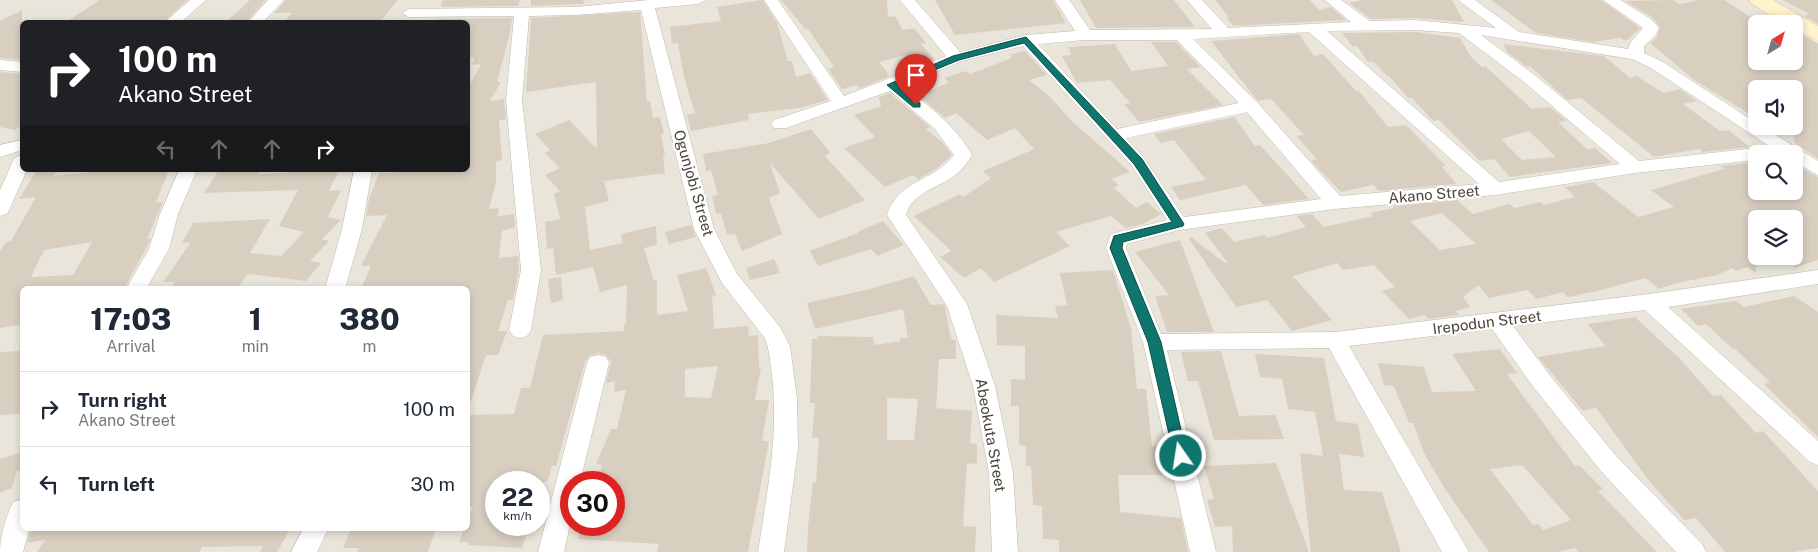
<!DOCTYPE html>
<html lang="en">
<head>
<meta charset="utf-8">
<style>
	:root { --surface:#fff; --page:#f2f2f3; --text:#1f2937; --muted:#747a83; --line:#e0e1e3 }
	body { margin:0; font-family:"Public Sans",sans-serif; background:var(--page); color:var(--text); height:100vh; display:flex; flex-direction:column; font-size:19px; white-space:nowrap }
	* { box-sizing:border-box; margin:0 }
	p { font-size:16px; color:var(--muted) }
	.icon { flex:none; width:28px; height:28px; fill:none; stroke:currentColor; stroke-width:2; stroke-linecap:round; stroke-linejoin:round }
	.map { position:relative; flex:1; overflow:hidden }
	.panel { position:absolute; left:20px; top:286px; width:450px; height:245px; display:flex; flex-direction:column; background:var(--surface); border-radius:8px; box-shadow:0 2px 8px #0003 }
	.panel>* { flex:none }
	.hud { position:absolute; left:20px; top:20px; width:450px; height:152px; border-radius:8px; box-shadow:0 2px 8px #0003; background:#202124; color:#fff; overflow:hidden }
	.needle { width:32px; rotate:37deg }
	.fabs { position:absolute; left:1748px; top:15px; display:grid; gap:10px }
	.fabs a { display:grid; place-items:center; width:55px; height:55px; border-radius:8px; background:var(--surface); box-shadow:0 2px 8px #0003; font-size:25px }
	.speed { position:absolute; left:485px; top:471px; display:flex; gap:10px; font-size:25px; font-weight:700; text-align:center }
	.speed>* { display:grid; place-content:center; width:65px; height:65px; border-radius:50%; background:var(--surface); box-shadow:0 2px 8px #0003; line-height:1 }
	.speed small { font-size:12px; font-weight:400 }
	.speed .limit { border:8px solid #d22; background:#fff; color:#111 }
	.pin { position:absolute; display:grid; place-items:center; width:42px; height:42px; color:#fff; margin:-51px -21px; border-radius:50% 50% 50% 0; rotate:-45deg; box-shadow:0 0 5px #0007 }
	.pin .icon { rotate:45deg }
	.me { position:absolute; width:55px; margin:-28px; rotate:347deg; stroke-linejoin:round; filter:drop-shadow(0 0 4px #0008) }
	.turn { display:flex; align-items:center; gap:18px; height:105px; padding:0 15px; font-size:22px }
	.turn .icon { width:65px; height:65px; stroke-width:2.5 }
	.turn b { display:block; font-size:35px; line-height:42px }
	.lanes { display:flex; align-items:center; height:48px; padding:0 15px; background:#0003; justify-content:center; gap:25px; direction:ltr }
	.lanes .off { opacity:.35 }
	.eta { display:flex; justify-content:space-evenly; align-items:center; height:85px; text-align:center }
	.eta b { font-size:30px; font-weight:800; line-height:35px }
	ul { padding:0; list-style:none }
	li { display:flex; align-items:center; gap:15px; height:75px; padding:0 15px; border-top:1px solid var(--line) }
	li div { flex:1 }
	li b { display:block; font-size:19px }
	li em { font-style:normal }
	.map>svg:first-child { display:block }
</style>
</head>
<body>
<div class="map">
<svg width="1818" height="552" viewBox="0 0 1818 552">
	<rect width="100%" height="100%" fill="#f6f3ec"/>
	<path fill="#eae5da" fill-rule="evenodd" d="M 0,0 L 1818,0 L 1818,37 L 1798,44 L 1818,57 L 1818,552 L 0,552 ZM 22,22 L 468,22 L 468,170 L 22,170 ZM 1756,24 L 1794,24 L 1794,61 L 1756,61 ZM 1756,89 L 1794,89 L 1794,126 L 1756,126 ZM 1756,154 L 1794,154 L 1794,191 L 1756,191 ZM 1756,219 L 1794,219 L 1794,256 L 1756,256 ZM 22,289 L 468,289 L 468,529 L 22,529 ZM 496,482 L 539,482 L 539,525 L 496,525 ZM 571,482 L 614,482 L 614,525 L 571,525 Z"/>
	<path fill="#d8cfc1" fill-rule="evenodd" d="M 100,0 L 187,0 L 163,22 L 66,22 Z
		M 250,0 L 265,0 L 246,22 L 227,21 Z
		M 286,0 L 398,0 L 380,22 L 284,22 L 292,13 L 274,13 Z
		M 443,0 L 520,0 L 518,6 L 441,7 Z
		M 531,0 L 583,0 L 584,4 L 531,6 Z
		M 762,0 L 777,23 L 788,61 L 792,61 L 796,77 L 810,73 L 828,100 L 799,108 L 748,114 L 749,120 L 691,131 L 687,115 L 695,113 L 684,77 L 678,43 L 672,44 L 670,27 L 721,21 L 717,7 Z
		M 781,0 L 887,0 L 888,17 L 895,16 L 903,30 L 914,28 L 926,43 L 921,44 L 934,59 L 916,66 L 906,55 L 879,62 L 890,76 L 860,88 L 857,85 L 842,89 L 828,69 L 834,67 L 808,29 L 806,30 Z
		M 935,0 L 1053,0 L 1066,23 L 955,35 Z
		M 1080,0 L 1174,0 L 1195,27 L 1096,28 Z
		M 1215,0 L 1310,0 L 1319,10 L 1331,7 L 1346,20 L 1233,26 L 1226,17 L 1229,17 Z
		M 1362,0 L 1452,0 L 1464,22 L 1415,18 L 1371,19 L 1349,3 Z
		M 1491,0 L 1601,0 L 1640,28 L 1626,41 L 1620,38 L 1593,42 L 1536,33 Z
		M 1673,0 L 1679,4 L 1700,0 L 1724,0 L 1749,16 L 1756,15 L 1756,61 L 1794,61 L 1794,31 L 1818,43 L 1818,159 L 1794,142 L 1794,89 L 1756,89 L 1756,118 L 1694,80 L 1650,43 L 1657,37 L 1660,27 L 1652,17 L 1625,1 Z
		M 1783,0 L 1818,0 L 1818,24 L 1804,16 L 1809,14 Z
		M 22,10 L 22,60 L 0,58 L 0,21 Z
		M 640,12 L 647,101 L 650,101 L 653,118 L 660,117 L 664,134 L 661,134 L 665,155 L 663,155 L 665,173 L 604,181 L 609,201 L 585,207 L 590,250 L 623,243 L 621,234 L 656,226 L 657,245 L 644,248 L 654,281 L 657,280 L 657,315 L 688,311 L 677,275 L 706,268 L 716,295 L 712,296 L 714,329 L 748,326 L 749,336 L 758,335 L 759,367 L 761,367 L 755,400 L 769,400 L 762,441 L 769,441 L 748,552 L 657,552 L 659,544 L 578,539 L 581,525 L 614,525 L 614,482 L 597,482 L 602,465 L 596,464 L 611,429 L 617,429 L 626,390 L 614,392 L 615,381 L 606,383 L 611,362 L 606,355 L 598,353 L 590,355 L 585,362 L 556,466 L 552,466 L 547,482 L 496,482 L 496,525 L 530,525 L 522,548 L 468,545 L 468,542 L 459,542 L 464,529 L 468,529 L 468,519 L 473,507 L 468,507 L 468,415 L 514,414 L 521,388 L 530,388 L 543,335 L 624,331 L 624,324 L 626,324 L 627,285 L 600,292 L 593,267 L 556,275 L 553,248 L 547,249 L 545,222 L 560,219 L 554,194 L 560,191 L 545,175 L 560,168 L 545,153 L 550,150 L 535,134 L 569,120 L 597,149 L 596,82 L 526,92 L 531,18 ZM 718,366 L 711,398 L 685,397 L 685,369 Z
		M 512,18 L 510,33 L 497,82 L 501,82 L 490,101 L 504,99 L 506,119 L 499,120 L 502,160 L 496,161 L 496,182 L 489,209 L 499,208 L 498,216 L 514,214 L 515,227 L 502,231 L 499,258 L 518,256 L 519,270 L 513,300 L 508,300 L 498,331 L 507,331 L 498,355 L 486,355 L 470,404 L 468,403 L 468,289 L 361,289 L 371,266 L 361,266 L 387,215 L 366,216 L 369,199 L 379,173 L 468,170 L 468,88 L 481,64 L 472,65 L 475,57 L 468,57 L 468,22 L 437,22 L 438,19 Z
		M 1415,32 L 1460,38 L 1471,57 L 1482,67 L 1485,66 L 1532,109 L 1550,107 L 1567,121 L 1558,122 L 1587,149 L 1595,148 L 1612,163 L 1510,177 L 1494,159 L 1480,161 L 1439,120 L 1433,121 L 1412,98 L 1408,98 L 1389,76 L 1387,76 L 1374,62 L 1368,62 L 1357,46 L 1353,47 L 1342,33 ZM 1529,131 L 1556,157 L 1522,160 L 1501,139 Z
		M 1299,34 L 1314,56 L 1323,54 L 1356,91 L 1359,91 L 1388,127 L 1406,125 L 1446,166 L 1442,166 L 1456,184 L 1379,191 L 1373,185 L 1341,192 L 1311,161 L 1317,159 L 1296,136 L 1304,135 L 1271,99 L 1258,101 L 1252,94 L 1211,41 Z
		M 1151,42 L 1176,42 L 1201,67 L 1187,69 L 1223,105 L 1139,122 L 1124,104 L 1130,103 L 1110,80 L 1077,83 L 1062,56 L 1071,55 L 1069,47 L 1115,44 L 1131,71 L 1168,66 Z
		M 1504,44 L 1604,56 L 1630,78 L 1636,76 L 1664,93 L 1680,89 L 1697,101 L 1683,104 L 1720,131 L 1728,130 L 1750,147 L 1703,152 L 1699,149 L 1654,157 L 1581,98 L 1567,100 L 1530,66 L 1527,67 L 1506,51 Z
		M 1025,51 L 1047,75 L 1029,80 L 1047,94 L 1074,123 L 1130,172 L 1111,179 L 1119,185 L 1114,188 L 1136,208 L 1147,202 L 1161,214 L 1143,224 L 1126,228 L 1111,216 L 1056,232 L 1070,246 L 994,282 L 981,268 L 964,278 L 940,257 L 951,251 L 914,216 L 960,194 L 963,197 L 991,178 L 983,171 L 1034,149 L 1015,128 L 987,140 L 956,113 L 945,118 L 919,96 L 949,82 L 944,78 L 966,71 L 970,74 L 1012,58 L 1009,55 Z
		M 0,72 L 22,74 L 22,125 L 15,130 L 0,127 Z
		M 890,93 L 930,127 L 926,129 L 943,143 L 952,155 L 936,169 L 918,179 L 913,175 L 885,187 L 844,148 L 875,137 L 854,115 L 881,106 L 879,97 Z
		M 1234,117 L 1255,146 L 1260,145 L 1309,199 L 1263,205 L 1246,185 L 1180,200 L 1171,187 L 1206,180 L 1174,140 L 1161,143 L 1154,134 Z
		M 811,129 L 830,152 L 825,156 L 865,200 L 819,219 L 770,163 L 780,193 L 769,198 L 782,234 L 742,251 L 735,234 L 727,235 L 721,213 L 716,214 L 712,196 L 718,195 L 711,170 L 706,171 L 703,154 L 769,143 Z
		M 1756,162 L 1756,191 L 1794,191 L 1794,164 L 1818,177 L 1818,260 L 1794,268 L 1794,219 L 1756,219 L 1756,273 L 1747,267 L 1736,271 L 1732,268 L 1717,275 L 1677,283 L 1659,289 L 1646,278 L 1593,292 L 1567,297 L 1563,292 L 1537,299 L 1527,290 L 1489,298 L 1478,285 L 1463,297 L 1470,307 L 1456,311 L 1459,315 L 1428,319 L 1425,315 L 1409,319 L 1382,291 L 1395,287 L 1374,265 L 1342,270 L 1338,263 L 1293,276 L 1332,320 L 1292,331 L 1267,300 L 1236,307 L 1189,239 L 1191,237 L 1225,263 L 1227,262 L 1205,233 L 1221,228 L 1235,242 L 1264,235 L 1267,238 L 1306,227 L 1296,216 L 1312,214 L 1324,227 L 1373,216 L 1370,213 L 1395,208 L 1393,206 L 1457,200 L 1473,214 L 1509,204 L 1514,208 L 1541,202 L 1544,205 L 1575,197 L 1565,187 L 1593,182 L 1638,217 L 1674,207 L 1651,190 L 1724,169 L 1720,166 ZM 1442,213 L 1476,244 L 1440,250 L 1410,221 Z
		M 37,170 L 58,170 L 53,176 L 112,170 L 169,170 L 156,202 L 163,202 L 147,239 L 150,238 L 150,241 L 124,289 L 22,289 L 22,324 L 0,328 L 0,252 L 6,242 L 11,241 L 36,197 L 19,199 ZM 92,242 L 73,275 L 31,277 L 44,250 Z
		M 219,170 L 261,170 L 258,174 L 339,170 L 329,191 L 341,190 L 328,217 L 341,220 L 322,239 L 329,241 L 310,261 L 321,263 L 306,281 L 248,274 L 237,289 L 169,289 L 175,282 L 163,282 L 191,242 L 182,243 L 193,223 L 270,219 L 250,253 L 281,256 L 304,232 L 279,226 L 298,190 L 204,193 Z
		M 883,221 L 904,245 L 877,256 L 871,249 L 818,266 L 810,251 L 858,233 L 857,232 Z
		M 691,225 L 696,237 L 669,244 L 665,232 Z
		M 1180,240 L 1214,332 L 1167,332 L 1155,296 L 1169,295 L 1135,252 Z
		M 774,259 L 780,273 L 750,280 L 746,268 Z
		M 1113,270 L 1131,328 L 1137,389 L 1146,389 L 1152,446 L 1164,446 L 1170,475 L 1118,475 L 1120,512 L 1181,518 L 1188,552 L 1059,552 L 1059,540 L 1043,539 L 1042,506 L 1033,505 L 1031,466 L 1026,466 L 1026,446 L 1019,445 L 1019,406 L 1011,406 L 1011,379 L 1025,380 L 1025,346 L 997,345 L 996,315 L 1058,318 L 1055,306 L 1067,305 L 1060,273 Z
		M 914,276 L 931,305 L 944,304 L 945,307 L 951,339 L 956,340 L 956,359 L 939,359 L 936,408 L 972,411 L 970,443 L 977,444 L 977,464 L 967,463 L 963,526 L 976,527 L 975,552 L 807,552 L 808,527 L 813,482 L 816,482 L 819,438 L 812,438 L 815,403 L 810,403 L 812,339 L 819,339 L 817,336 L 873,337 L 875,345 L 900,341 L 900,338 L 908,338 L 903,309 L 815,329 L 807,303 L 870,289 ZM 887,398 L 918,399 L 914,440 L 887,440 Z
		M 561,277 L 563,300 L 551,303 L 548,279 Z
		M 1794,296 L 1818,312 L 1818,437 L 1764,384 L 1770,382 L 1735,349 L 1733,349 L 1706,324 L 1698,326 L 1681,309 L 1736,301 L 1744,307 Z
		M 1635,317 L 1680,359 L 1713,396 L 1721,395 L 1756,433 L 1763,431 L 1818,491 L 1818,548 L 1793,552 L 1725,552 L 1696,518 L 1684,520 L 1650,482 L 1596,408 L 1583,411 L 1538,357 L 1606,346 L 1587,324 Z
		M 1500,349 L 1517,373 L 1507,374 L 1575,466 L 1579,465 L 1603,489 L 1598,491 L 1657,552 L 1578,552 L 1575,548 L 1558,552 L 1489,552 L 1445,489 L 1424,453 L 1413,423 L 1409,423 L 1394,386 L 1384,385 L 1378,363 L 1424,367 L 1432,392 L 1476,391 L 1452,354 ZM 1522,465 L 1571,520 L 1543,530 L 1539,524 L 1533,525 L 1490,469 Z
		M 22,351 L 22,414 L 0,415 L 0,352 Z
		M 1221,351 L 1239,416 L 1275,415 L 1284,439 L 1214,440 L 1198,381 L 1188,381 L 1181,352 Z
		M 1255,354 L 1324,358 L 1336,421 L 1358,424 L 1364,457 L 1339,454 L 1344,490 L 1382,492 L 1401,552 L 1311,552 L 1300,453 L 1323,456 L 1315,412 L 1288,409 L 1282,379 L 1260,377 Z
		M 22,452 L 22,470 L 17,471 L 12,488 L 0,493 L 0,459 Z
		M 1276,463 L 1309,552 L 1233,552 L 1232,526 L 1215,527 L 1207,500 L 1214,499 L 1204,466 Z
		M 31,529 L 290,529 L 277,552 L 260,552 L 263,546 L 202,547 L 200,552 L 37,552 L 45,540 L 27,543 Z
		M 351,529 L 436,529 L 428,552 L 357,552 L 359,548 L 343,548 Z"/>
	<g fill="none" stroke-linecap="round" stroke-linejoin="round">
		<defs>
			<path id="minor" d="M 190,0 L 206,0 L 181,22 L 165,22 Z
				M 268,0 L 284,0 L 263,22 L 248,22 Z
				M 649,0 L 705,0 L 698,4 L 655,8 L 714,229 L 737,274 L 780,327 L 790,346 L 797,399 L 798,448 L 784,552 L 758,552 C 767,493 779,435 772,375 C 770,362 770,349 764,337 L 722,283 L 694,229 L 641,10 L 576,15 L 529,16 L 522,100 L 541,270 L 531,330 L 527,336 L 520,338 L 513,336 L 509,330 L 521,270 L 506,100 L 514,16 L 409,17 L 402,13 L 409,9 L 576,7 Z
				M 764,0 L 778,0 L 844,96 L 946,56 L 900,0 L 915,0 L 960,52 L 1026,35 L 1075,31 L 1055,0 L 1069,0 L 1090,30 L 1212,29 L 1187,0 L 1202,0 L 1228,28 L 1351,22 L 1325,0 L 1341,0 L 1370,21 L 1415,20 L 1496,28 L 1458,0 L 1475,0 L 1519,32 L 1628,49 L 1631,42 L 1643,28 L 1603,0 L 1620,0 L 1651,19 L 1659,28 L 1655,36 L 1644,46 L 1644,53 L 1663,62 L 1756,123 L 1756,126 L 1761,126 L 1818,161 L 1818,175 L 1794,162 L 1794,154 L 1781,154 L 1651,68 L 1632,59 L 1481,35 L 1536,76 L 1639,161 L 1756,148 L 1762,150 L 1765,154 L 1756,154 L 1756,160 L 1635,173 L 1495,195 L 1335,209 L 1179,230 L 1127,244 L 1126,248 L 1161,334 L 1335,332 L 1649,294 L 1818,270 L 1818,284 L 1668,307 L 1818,441 L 1818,465 L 1810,462 L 1645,310 L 1513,326 L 1551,377 L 1617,457 L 1702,544 L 1706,552 L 1676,552 L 1601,471 L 1535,389 L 1492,329 L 1349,346 L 1469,552 L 1442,552 L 1329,348 L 1167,350 L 1216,552 L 1190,552 L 1143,342 L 1106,248 L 1111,234 L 1167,220 L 1132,166 L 1023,46 L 962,61 L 903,86 C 930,107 955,125 972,155 C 967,163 962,170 954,176 C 937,188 912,193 906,215 L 967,304 L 995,386 L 1013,473 L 1018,552 L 992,552 L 989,473 L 973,386 L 947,306 L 887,215 C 898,179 934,182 954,155 L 935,129 L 890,91 L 786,128 L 774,128 L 771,124 L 774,120 L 831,101 ZM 1415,30 L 1459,33 L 1524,82 L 1620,164 L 1499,182 L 1327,31 ZM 1309,32 L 1479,184 L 1340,196 L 1257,102 L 1193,39 ZM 1085,40 L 1177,40 L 1239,103 L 1117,129 L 1038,44 ZM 1247,112 L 1321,199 L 1184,217 L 1144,158 L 1126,138 Z
				M 0,60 L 22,62 L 22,72 L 0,70 Z
				M 22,140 L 22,150 L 0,157 L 0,145 Z
				M 22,155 L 22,170 L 27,170 L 9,210 L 7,214 L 0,216 L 0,190 L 13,161 L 16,157 Z
				M 179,170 L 197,170 L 178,214 L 169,249 L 146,289 L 126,289 L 149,249 L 160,214 Z
				M 354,170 L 372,170 L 362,229 L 345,289 L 325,289 L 342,229 Z
				M 598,355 L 606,357 L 609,363 L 580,482 L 571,482 L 571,520 L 564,552 L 538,552 L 587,363 L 590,357 Z
				M 22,499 L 22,529 L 29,529 L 23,552 L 0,552 C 0,536 6,517 13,502 Z
				M 303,529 L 328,529 L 317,552 L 291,552 Z"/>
			<path id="secondary" d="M 1749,0 L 1773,0 L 1818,26 L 1818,41 L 1794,29 L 1794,24 L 1784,24 L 1752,4 Z"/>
		</defs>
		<use href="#minor" stroke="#c2bbae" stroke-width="1"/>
		<use href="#secondary" stroke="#d6c79b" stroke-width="1"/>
		<use href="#minor" fill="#fff" fill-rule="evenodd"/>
		<use href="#secondary" fill="#fff3cd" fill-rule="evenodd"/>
	</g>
	<path fill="#0f766e" stroke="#0a4d48" d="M 1026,37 L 1142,159 L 1184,224 L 1183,226 L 1123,242 L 1122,248 L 1161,342 L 1187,456 L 1185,460 L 1176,460 L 1174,456 L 1148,342 L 1110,248 L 1114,236 L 1172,222 L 1134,164 L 1024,43 L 959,60 L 898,85 L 920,103 L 920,107 L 913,107 L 887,85 L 953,56 Z"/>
	<g text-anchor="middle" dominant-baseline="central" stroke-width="4.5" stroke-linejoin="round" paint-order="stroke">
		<g font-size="15" fill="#4b4439" stroke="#fff">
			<text transform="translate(694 183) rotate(74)">Ogunjobi Street</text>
			<text transform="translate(1434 194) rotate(-5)">Akano Street</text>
			<text transform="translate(1487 322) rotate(-7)">Irepodun Street</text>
			<text transform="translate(991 435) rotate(80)">Abeokuta Street</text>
		</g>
	</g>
</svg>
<div class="fabs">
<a><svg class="needle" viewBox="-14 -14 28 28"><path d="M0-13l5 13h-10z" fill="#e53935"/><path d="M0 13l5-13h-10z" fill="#747a83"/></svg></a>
<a><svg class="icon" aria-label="sound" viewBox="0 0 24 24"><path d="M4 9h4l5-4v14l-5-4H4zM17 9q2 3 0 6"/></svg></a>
<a><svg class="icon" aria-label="search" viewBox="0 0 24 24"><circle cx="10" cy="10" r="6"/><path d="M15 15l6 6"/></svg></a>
<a><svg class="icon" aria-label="layers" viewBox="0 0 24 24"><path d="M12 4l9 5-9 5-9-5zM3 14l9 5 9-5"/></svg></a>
</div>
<div class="speed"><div>22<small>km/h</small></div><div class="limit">30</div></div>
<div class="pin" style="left:916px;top:105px;background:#d93025"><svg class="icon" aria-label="arrive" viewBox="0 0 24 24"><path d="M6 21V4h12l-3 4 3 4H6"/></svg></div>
<svg class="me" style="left:1181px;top:456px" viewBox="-20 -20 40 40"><circle r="17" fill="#0f766e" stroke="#fff" stroke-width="3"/><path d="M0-11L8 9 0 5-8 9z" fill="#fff"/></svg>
<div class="hud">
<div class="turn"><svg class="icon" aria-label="right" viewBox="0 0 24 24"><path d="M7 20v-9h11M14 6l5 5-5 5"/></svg><div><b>100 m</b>Akano Street</div></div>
<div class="lanes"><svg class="icon off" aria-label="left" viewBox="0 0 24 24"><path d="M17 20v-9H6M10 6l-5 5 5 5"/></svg><svg class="icon off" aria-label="ahead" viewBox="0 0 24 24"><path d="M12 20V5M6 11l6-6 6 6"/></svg><svg class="icon off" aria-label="ahead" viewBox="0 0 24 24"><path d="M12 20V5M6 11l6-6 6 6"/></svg><svg class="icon" aria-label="right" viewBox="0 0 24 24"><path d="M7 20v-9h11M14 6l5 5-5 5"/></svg></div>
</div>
<section class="panel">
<div class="eta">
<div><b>17:03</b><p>Arrival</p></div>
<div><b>1</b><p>min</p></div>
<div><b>380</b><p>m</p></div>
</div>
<ul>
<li><svg class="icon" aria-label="right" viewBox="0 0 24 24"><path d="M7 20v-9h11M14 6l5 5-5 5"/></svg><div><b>Turn right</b><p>Akano Street</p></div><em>100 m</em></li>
<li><svg class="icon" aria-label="left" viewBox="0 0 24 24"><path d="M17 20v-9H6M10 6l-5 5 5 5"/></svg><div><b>Turn left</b></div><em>30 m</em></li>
</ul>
</section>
</div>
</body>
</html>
